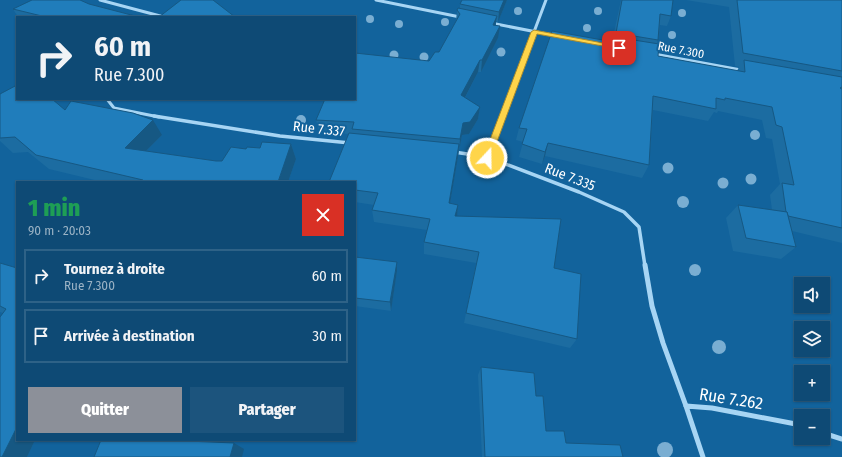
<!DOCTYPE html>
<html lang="fr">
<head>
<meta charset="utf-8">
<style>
	:root { --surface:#0e4a75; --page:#1c547d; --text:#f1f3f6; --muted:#9bb3c5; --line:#2e6287; --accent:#8c9099 }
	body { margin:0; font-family:"Fira Sans Condensed",sans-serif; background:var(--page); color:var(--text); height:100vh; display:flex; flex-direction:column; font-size:15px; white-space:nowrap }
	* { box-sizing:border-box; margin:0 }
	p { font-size:13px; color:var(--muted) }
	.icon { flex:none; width:22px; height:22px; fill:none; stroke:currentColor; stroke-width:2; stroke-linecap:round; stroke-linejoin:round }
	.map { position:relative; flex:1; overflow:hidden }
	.panel { position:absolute; left:16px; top:181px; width:340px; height:260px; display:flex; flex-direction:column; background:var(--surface); border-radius:0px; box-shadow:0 1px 3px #0004,0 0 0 1px var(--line) }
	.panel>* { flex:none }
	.guide { position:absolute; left:16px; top:16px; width:340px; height:84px; border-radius:0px; box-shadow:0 1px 3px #0004,0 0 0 1px var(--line); background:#0e4a75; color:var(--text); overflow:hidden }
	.buttons { position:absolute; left:794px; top:277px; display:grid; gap:8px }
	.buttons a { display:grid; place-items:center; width:36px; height:36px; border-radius:0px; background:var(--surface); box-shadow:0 1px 3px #0004,0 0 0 1px var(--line); font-size:20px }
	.pin { position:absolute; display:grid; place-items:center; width:34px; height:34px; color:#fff; margin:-17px; border-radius:8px; box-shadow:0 2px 6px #0006 }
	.me { position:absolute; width:44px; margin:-22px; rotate:21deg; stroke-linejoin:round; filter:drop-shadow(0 0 3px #0008) }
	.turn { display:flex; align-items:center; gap:14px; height:84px; padding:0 12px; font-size:18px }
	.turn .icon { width:52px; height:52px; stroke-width:2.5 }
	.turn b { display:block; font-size:28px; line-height:34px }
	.round { display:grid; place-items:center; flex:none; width:42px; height:42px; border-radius:0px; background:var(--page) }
	.summary { display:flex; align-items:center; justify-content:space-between; height:68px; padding:0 12px }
	h1 { font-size:24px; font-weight:800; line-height:30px; color:#1e9e55 }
	.action { display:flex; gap:8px; margin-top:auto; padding:8px 12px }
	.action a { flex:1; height:46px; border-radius:0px; background:var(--accent); color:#fff; font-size:16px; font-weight:800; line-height:46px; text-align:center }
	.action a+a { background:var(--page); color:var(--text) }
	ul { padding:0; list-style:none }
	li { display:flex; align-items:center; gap:12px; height:54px; margin:0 8px 6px; padding:0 4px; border:2px solid var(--line); border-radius:0px }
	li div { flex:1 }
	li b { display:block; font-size:15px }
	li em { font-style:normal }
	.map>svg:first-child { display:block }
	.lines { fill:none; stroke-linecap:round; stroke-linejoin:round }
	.minor-far2 { stroke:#a7d5f4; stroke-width:3 }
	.minor-far1 { stroke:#a7d5f4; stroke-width:3.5 }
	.minor { stroke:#a7d5f4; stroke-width:5 }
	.tree { fill:#7aaed2 }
	.wall { fill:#1c6ca1 }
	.shaded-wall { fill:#165883 }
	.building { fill:#207dbb; stroke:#165883 }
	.route { fill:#ffd54a; stroke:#a68a30 }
	.labels { text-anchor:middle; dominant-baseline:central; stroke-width:4; stroke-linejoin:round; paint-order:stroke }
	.far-street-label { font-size:12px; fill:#fff; stroke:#12639c }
	.street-label { font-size:14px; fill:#fff; stroke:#12639c }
	.near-street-label { font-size:17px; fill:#fff; stroke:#12639c }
</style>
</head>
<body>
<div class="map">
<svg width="842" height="457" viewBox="0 0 842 457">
	<rect width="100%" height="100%" fill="#12639c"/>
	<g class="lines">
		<g class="minor-far2">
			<polyline points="100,0 164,17"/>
			<polyline points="376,0 460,17"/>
			<polyline points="491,23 557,36"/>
			<polyline points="654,54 741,70"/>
			<polyline points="107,99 114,108 159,117"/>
			<polyline points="502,117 546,0"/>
		</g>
		<g class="minor-far1">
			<polyline points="154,116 280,136 350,143"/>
			<polyline points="454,152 487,157 502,116"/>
			<polyline points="487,157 579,192 624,212 639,227 645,266"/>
		</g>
		<g class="minor">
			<polyline points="645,265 652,306 663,343 686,406"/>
			<polyline points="823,433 842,439"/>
			<polyline points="703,457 686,406 712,408 801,425"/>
		</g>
	</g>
	<g class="tree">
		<circle cx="518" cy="11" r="4"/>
		<circle cx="598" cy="11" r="4"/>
		<circle cx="682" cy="13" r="4"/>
		<circle cx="370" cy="19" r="4"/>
		<circle cx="445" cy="22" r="4"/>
		<circle cx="399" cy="24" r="4"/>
		<circle cx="587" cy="28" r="4"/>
		<circle cx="672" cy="35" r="4"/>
		<circle cx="501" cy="52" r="4.5"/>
		<circle cx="394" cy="55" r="4.5"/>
		<circle cx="424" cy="57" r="4.5"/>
		<circle cx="301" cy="120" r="5"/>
		<circle cx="755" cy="135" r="5"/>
		<circle cx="668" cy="168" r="5.5"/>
		<circle cx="751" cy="179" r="5.5"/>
		<circle cx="723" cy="183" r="5.5"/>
		<circle cx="683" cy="202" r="6"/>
		<circle cx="695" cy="270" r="6"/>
		<circle cx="719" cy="347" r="7"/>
		<circle cx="665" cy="450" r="8"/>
	</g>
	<g class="wall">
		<polygon points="462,0 507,0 498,22 496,21 496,26 498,38 481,72 478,72 465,98 480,107 478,119 469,134 462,135 459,151 450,203 458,205 457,216 554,268 577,339 570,348 464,323 476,263 424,254 424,242 427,230 374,222 372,210 374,205 355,202 355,182 349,134 319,132 316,120 429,61 439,52 456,21 457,10 460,8 460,4"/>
		<polygon points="621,0 673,0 671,16 667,26 660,25 658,40 657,44 658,56 737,71 739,67 735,66 729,7 686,0 842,0 842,243 792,231 796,247 781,259 733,251 726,218 738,205 772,210 770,195 780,184 772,139 766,138 762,120 718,111 717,113 714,112 708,121 653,110 649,165 642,178 545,156 542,164 519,157 523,142 516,140 519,128 612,42"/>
		<polygon points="89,4 139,17 18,17 13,9"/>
		<polygon points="0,94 162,135 146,151 216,161 222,161 246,149 291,144 296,159 288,182 103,182 49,169 28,152 13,153 0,141"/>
		<polygon points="355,257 397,271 391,311 355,306"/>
		<polygon points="0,263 17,268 17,440 35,440 27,457 0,457 3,313 0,312"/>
		<polygon points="481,367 536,396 546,431 566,443 623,457 482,457 478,375"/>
	</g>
	<g class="shaded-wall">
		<polygon points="504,0 507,0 498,22 499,12"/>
		<polygon points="497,16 495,27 493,25"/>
		<polygon points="500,26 498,38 481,72 482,60"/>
		<polygon points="480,60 478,72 460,107 461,95"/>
		<polygon points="480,107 478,119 469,134 462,135 459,151 460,139 463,123"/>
		<polygon points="153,120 162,135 135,162 125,148"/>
		<polygon points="548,143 545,156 542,164 545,152"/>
		<polygon points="291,144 296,159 288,182 278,182"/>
		<polygon points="459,144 458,157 448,215 449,203"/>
		<polygon points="458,205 457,217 455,216"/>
		<polygon points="397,262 397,271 391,311 390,302"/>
		<polygon points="17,427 17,440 35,440 27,457 2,457"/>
		<polygon points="234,443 244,449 242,457 230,457"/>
	</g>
	<g class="building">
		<polygon points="32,0 80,0 89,4 139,17 46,17 13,9"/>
		<polygon points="181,0 213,0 235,17 159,17"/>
		<polygon points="462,0 504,0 499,12 460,4"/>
		<polygon points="622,0 673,0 671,16 660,14 658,40 616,33"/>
		<polygon points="737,0 842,0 842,71 743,53"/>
		<polygon points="458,8 497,16 493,25 500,26 482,60 480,60 461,95 480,107 470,122 463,123 460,139 352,129 354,122 316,120 325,99 355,99 355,53 429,61 435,52 439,52 460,14 457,10"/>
		<polygon points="552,31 614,42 615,37 659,44 658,56 745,72 744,60 842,77 842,87 840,88 842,89 842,228 788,216 787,212 786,212 782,183 794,185 782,127 776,125 772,107 725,98 725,100 716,98 716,109 653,96 649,165 548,143 545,152 522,144 527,129 519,128"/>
		<polygon points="17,85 17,99 52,99 65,110 71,101 133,113 153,120 125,148 216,161 222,161 231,147 246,149 247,147 260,148 262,142 291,144 278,182 142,182 143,180 36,155 15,137 0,138 0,94"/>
		<polygon points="349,133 459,144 449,203 458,205 455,216 561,219 554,268 581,274 577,339 466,313 479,252 424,242 430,219 372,210 378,193 355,190 355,182 329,182"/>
		<polygon points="738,205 787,212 796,247 746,238"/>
		<polygon points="355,257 397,262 390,302 355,298"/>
		<polygon points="0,263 17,268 17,427 2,457 0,457 0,317 6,309 0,306"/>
		<polygon points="481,367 534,373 536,396 543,396 546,431 564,431 566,443 620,445 623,457 485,457"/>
		<polygon points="101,440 164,440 234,443 230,457 94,457"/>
	</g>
	<polygon class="route" points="534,30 619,46 622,48 619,49 537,34 491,158 487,160 484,160 483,158 531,32"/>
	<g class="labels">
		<g class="far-street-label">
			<text transform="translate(681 50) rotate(11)">Rue 7.300</text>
		</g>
		<g class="street-label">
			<text transform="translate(319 129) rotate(6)">Rue 7.337</text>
			<text transform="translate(570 177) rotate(21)">Rue 7.335</text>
		</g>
		<g class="near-street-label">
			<text transform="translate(731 399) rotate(9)">Rue 7.262</text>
		</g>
	</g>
</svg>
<div class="buttons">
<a><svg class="icon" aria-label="sound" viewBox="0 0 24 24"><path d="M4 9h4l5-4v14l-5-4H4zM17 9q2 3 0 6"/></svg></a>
<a><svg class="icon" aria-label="layers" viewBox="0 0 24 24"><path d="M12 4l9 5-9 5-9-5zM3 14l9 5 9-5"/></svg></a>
<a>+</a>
<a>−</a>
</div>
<div class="pin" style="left:619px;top:48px;background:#d93025"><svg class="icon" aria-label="arrive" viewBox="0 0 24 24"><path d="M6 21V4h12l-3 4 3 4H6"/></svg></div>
<svg class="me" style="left:487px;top:158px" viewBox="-20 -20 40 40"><circle r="17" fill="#ffd54a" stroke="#fff" stroke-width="3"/><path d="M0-11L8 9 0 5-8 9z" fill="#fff"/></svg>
<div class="guide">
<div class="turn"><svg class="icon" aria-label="right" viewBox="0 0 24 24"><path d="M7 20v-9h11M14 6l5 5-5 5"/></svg><div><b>60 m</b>Rue 7.300</div></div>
</div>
<section class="panel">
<div class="summary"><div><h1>1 min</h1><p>90 m · 20:03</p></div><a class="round" style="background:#d93025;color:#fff"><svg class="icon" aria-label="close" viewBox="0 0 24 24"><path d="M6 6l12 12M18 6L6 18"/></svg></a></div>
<ul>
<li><svg class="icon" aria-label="right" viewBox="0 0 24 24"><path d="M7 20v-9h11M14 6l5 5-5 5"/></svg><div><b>Tournez à droite</b><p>Rue 7.300</p></div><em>60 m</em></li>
<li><svg class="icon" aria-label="arrive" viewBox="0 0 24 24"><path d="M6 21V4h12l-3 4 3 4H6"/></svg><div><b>Arrivée à destination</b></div><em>30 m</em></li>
</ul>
<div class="action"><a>Quitter</a><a>Partager</a></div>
</section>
</div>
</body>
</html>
